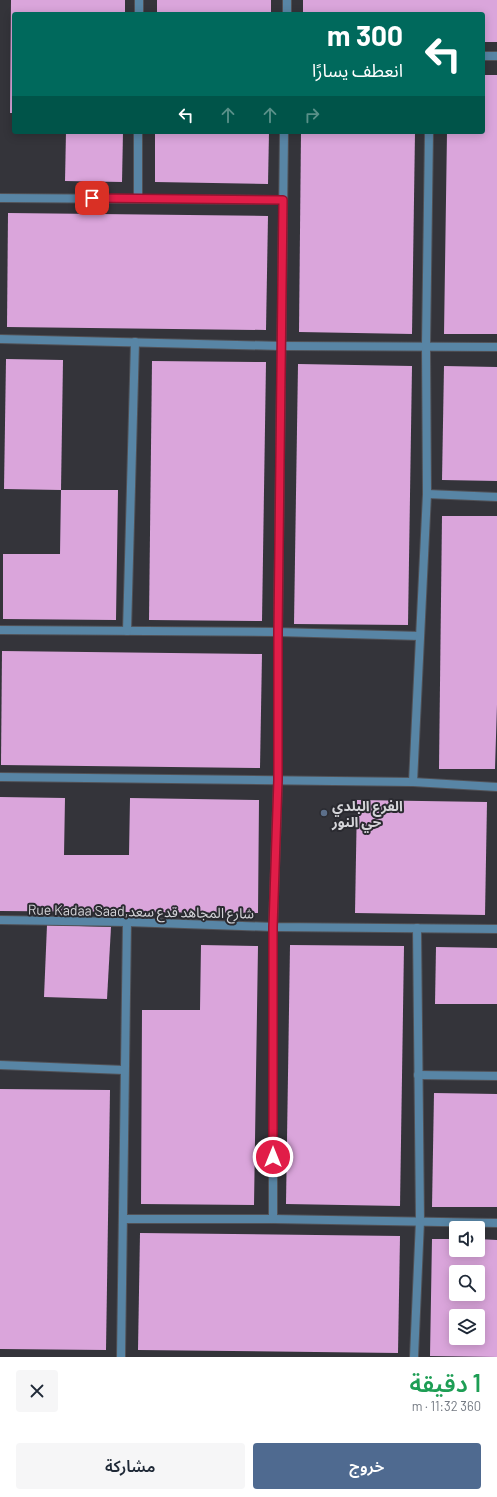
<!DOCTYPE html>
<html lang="ar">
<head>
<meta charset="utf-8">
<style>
	:root { --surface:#fff; --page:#f6f6f7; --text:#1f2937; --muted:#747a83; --accent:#4f6a90 }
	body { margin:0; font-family:Barlow,"Noto Sans Arabic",sans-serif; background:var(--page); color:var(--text); direction:rtl; height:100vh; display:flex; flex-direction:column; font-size:15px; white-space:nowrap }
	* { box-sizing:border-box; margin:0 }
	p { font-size:13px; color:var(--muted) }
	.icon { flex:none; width:22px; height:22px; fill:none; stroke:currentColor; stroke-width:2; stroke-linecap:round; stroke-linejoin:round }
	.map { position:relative; height:1357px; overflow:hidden; direction:ltr }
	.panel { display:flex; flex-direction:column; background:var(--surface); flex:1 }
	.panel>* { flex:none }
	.hud { position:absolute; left:12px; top:12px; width:473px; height:122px; border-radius:4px; box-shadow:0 2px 10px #0003; direction:rtl; background:#00695c; color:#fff; overflow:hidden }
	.fabs { position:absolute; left:449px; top:1221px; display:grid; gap:8px }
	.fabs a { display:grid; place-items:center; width:36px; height:36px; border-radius:4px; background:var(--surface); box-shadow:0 2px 10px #0003; font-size:20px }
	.pin { position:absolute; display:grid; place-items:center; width:34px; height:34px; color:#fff; margin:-17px; border-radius:8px; box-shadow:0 2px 6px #0006 }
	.me { position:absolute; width:44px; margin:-22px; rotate:0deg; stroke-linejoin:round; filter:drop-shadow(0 0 3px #0008) }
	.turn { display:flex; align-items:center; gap:14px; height:84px; padding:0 16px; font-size:18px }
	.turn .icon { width:52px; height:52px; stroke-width:2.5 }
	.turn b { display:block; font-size:28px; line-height:34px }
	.lanes { display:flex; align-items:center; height:38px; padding:0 16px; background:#0003; justify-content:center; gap:20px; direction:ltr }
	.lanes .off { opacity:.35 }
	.round { display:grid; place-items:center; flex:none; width:42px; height:42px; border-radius:4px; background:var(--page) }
	.headline { display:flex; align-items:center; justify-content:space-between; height:68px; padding:0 16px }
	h1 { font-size:24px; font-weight:600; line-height:30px; color:#1e9e55 }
	.action { display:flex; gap:8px; margin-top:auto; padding:8px 16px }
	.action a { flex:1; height:46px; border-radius:4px; background:var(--accent); color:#fff; font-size:16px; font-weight:600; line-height:46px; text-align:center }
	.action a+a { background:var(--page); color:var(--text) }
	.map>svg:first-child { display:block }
	.building { fill:#daa5db; fill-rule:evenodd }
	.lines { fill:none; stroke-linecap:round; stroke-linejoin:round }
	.minor-casing { stroke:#515156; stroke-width:10 }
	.minor { stroke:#5885a5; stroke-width:8 }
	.route-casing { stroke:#92132f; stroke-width:10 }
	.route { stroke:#e11d48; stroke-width:7 }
	.service-dot { fill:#5c6f8a; stroke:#2a2a30; stroke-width:1.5 }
	.labels { text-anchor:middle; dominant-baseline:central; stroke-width:4; stroke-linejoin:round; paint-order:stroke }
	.poi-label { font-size:14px; font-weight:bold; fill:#d4d4d8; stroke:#2a2a30; text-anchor:start }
	.street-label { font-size:14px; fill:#d4d4d8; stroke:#2a2a30 }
</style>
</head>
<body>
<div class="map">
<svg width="497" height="1357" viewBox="0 0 497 1357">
	<rect width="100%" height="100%" fill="#34343a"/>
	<g class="building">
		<polygon points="11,0 125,0 125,14 14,14 14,113 10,113"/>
		<rect x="157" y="0" width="114" height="14"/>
		<polygon points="303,0 497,0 497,42 483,42 483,14 303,14"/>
		<polygon points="483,75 497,75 497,334 444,334 447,132 483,132"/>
		<polygon points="66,132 123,132 122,182 65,181"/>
		<polygon points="155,132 269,132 268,184 155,182"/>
		<polygon points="301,132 415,132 412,334 299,332"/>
		<polygon points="8,213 268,216 266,330 7,327"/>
		<polygon points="6,359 63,360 61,490 4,489"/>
		<polygon points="152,361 266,362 262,621 149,620"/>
		<polygon points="298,364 412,366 408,625 294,624"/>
		<polygon points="444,366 497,367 497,481 442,480"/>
		<polygon points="61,490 118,490 116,620 3,619 3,554 60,554"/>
		<polygon points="442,516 497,516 497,704 495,769 439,769"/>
		<polygon points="2,651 262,654 260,768 1,765"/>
		<polygon points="0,797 65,798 64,855 129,855 130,798 259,800 258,913 0,911"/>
		<polygon points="357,800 487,802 485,915 355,913"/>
		<polygon points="47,925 111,927 107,999 44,997"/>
		<polygon points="201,945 258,946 254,1205 141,1204 142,1010 200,1010"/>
		<polygon points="290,945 404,946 400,1206 286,1204"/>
		<polygon points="436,947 497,948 497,1004 435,1004"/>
		<polygon points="0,1089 110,1090 106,1350 0,1349"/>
		<polygon points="434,1093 497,1094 497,1207 432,1207"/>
		<polygon points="140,1233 400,1236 398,1353 138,1350"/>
		<path d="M432 1239H456V1250H478V1239L497 1240V1357L430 1356ZM456 1272H478V1294H456ZM456 1316H478V1338H456Z"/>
	</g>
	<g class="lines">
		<g class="minor-casing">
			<g id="minor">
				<polyline points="139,14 139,0"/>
				<polyline points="287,14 287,0"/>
				<polyline points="483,56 497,56"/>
				<polyline points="0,198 283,200"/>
				<polyline points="138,198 138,132"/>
				<polyline points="0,339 281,346 497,347"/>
				<polyline points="427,494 497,497"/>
				<polyline points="0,630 278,632 420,636"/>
				<polyline points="127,631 135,342"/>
				<polyline points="0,777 413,782 497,787"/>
				<polyline points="413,782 427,494 426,346 429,132"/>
				<polyline points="0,920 127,922 273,927 497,929"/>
				<polyline points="0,1065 124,1070"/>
				<polyline points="418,1075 497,1076"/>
				<polyline points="124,1219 273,1219 497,1223"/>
				<polyline points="273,1219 273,927 278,780 278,632 284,132"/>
				<path d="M121 1357C124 1212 124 1067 127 922"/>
				<polyline points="414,1357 420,1221 417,928"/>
			</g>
		</g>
		<use href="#minor" class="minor"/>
	</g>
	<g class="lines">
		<g class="route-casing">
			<polyline id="route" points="92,198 283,200 278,632 278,780 273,927 273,1157"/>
		</g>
		<use href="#route" class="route"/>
	</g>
	<circle class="service-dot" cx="324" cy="813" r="4"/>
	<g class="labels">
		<g class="poi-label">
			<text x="332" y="805">الفرع البلدي<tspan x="332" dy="16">حي النور</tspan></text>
		</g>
		<g class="street-label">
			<text transform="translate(141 911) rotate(1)">Rue Kadaa Saad,شارع المجاهد قدع سعد</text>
		</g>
	</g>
</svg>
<div class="fabs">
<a><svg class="icon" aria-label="sound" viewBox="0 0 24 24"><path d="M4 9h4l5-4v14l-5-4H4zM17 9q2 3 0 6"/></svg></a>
<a><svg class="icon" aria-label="search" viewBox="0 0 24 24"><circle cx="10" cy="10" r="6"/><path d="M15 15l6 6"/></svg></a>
<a><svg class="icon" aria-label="layers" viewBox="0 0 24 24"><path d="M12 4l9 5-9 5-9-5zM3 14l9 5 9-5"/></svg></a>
</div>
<div class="pin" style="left:92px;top:198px;background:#d93025"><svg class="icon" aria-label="arrive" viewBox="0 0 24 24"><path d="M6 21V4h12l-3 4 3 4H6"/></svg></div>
<svg class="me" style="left:273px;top:1157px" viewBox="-20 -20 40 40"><circle r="17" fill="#e11d48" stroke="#fff" stroke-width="3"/><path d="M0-11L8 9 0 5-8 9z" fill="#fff"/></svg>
<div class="hud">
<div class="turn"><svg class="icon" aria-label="left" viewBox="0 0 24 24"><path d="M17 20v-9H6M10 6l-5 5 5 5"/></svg><div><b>300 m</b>انعطف يسارًا</div></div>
<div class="lanes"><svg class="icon" aria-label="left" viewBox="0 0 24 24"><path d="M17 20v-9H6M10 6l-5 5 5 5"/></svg><svg class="icon off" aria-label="ahead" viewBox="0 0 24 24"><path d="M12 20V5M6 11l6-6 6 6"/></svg><svg class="icon off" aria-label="ahead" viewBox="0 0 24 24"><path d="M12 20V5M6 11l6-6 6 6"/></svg><svg class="icon off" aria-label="right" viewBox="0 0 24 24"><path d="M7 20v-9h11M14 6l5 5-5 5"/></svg></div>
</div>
</div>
<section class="panel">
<div class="headline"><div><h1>1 دقيقة</h1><p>360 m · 11:32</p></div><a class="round"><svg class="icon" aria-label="close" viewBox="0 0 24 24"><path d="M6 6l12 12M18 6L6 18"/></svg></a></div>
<div class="action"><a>خروج</a><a>مشاركة</a></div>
</section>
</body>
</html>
